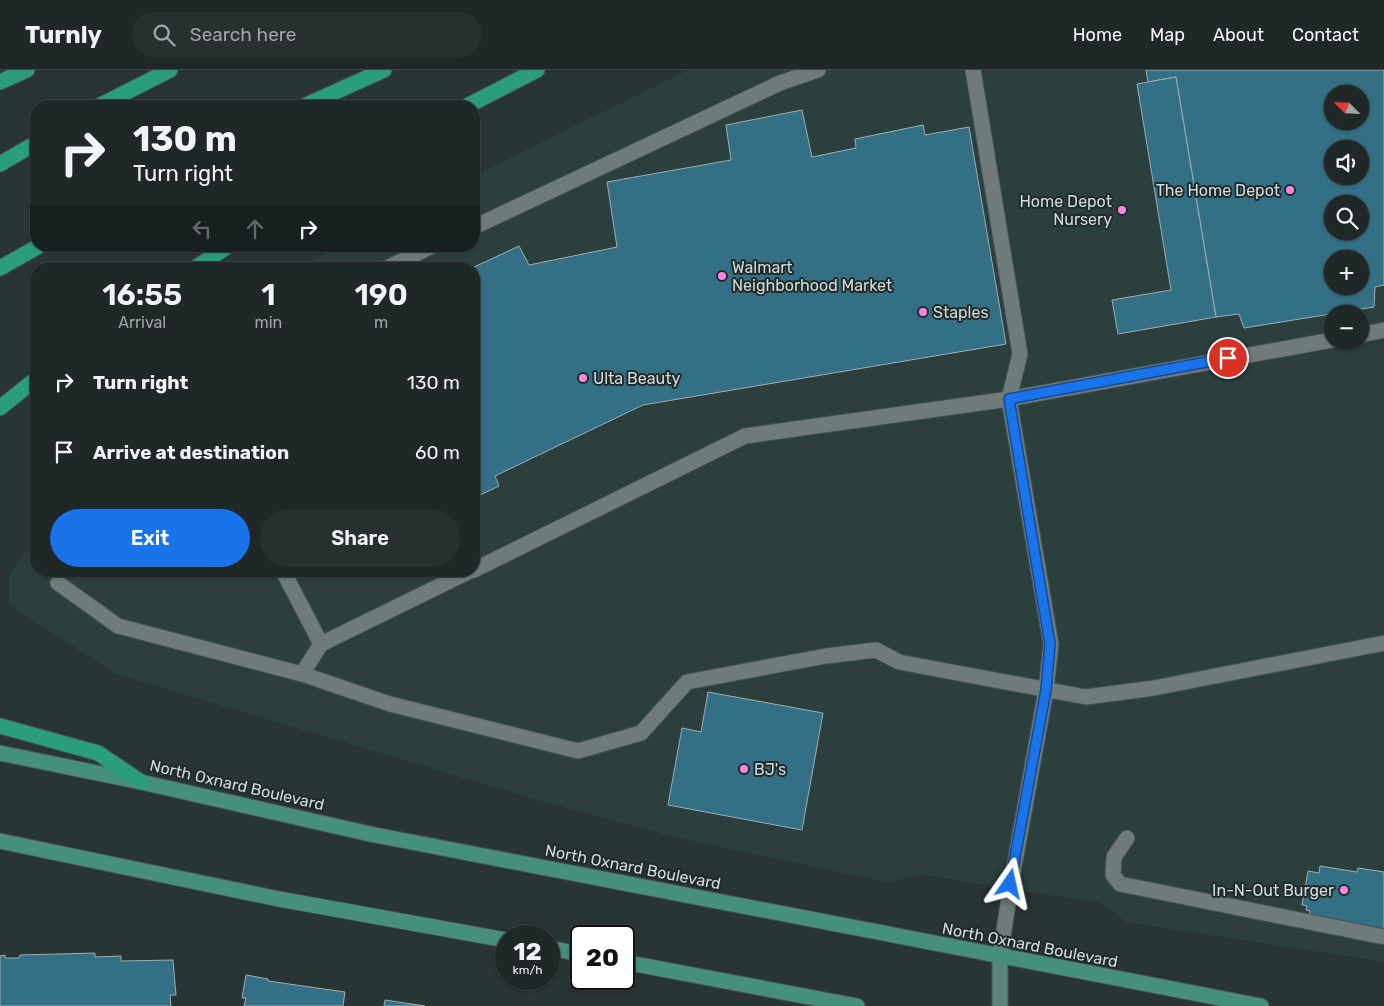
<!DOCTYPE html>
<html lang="en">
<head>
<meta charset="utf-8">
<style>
	:root { --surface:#1f2727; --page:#272f2f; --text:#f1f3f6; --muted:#a1a5a7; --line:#3c4444; --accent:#1a73e8 }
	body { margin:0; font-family:Rubik,sans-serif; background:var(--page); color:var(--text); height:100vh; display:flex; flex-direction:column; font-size:19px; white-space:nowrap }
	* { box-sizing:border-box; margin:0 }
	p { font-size:16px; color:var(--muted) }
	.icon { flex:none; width:28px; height:28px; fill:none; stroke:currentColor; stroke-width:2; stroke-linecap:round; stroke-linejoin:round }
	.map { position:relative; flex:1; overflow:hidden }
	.panel { position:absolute; left:30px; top:192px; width:450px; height:315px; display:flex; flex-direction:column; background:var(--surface); border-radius:20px; box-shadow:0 1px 4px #0004,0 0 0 1px var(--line) }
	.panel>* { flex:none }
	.top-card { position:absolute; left:30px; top:30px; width:450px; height:152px; border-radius:20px; box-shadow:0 1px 4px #0004,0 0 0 1px var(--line); background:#1f2727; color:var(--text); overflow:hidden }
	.needle { width:32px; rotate:294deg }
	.buttons { position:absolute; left:1324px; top:15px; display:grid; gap:10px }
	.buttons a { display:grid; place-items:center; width:45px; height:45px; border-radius:50%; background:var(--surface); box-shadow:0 1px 4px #0004,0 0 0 1px var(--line); font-size:25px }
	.speed { position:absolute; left:495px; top:855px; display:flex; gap:10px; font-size:25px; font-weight:700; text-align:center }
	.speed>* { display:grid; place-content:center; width:65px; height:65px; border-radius:50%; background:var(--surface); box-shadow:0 1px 4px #0004,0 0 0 1px var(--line); line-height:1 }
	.speed small { font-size:12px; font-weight:400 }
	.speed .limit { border:2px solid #111; border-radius:8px; background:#fff; color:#111 }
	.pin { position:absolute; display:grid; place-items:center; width:42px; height:42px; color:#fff; margin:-21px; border:2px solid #fff; border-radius:50%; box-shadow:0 1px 5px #0007 }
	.me { position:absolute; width:55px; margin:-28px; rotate:11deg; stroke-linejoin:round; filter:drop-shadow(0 0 4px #0008) }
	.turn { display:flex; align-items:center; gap:18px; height:105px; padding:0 20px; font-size:22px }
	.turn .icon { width:65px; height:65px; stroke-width:2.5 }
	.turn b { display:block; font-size:35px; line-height:42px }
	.lanes { display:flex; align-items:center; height:48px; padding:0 20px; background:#0003; justify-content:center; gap:25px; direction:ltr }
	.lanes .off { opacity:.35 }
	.eta { display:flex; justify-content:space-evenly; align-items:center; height:85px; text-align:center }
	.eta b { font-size:30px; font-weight:600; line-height:35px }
	.primary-button { display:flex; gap:10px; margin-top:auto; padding:10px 20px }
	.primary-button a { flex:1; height:58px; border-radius:30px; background:var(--accent); color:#fff; font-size:20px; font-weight:600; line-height:58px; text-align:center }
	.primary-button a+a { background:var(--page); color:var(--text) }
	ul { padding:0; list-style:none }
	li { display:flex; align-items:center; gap:15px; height:70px; padding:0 20px }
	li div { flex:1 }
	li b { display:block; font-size:19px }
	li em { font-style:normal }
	header { display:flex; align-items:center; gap:30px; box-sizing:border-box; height:70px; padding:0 25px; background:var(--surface); border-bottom:1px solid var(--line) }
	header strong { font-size:24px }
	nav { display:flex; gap:28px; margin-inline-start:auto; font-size:18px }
	.search { width:350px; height:45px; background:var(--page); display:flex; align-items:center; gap:12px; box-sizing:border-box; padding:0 18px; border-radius:28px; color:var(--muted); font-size:19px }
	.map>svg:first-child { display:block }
	.built { fill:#2b3f3f; fill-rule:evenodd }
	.building { fill:#336f85; stroke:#a1adb2; fill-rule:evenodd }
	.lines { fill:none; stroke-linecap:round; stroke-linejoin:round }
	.lane-casing { stroke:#475050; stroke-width:17 }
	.secondary-casing { stroke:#475050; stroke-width:17 }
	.primary-casing { stroke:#475050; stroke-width:17 }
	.highway-casing { stroke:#475050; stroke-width:17 }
	.lane { stroke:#6f7b7b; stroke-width:15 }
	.secondary { stroke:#5a857b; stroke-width:15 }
	.primary { stroke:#468f7c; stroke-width:15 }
	.highway { stroke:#2a9d7c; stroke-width:15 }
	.route-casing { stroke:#114b97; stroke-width:12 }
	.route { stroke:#1a73e8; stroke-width:9 }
	.poi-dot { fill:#fe85df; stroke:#1f2a2a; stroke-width:2 }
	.labels { text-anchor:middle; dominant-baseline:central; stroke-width:4; stroke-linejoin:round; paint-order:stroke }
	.poi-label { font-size:16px; fill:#d3dada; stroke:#1f2a2a; text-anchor:start }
	.street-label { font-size:16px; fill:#d3dada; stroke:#1f2a2a }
</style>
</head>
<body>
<header>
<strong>Turnly</strong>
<div class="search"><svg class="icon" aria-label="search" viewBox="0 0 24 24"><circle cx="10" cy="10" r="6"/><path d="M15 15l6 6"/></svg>Search here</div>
<nav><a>Home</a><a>Map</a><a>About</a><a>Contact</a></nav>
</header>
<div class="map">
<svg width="1384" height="936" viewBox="0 0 1384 936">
	<rect width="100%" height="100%" fill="#293434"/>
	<path class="built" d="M688 0H1384V892L1126 852 1100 833 923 805 887 812 683 769 548 733 116 604 9 535V505L36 469V501H474V199H304L333 176H474V106ZM1332 24H1360V51H1332ZM1332 79H1360V106H1332ZM1332 134H1360V161H1332ZM1332 189H1360V216H1332ZM1332 244H1360V271H1332Z"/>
	<g class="building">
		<path d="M1146 0H1384V215L1375 217 1374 237 1244 258 1239 244 1216 247 1176 7 1148 12ZM1332 24H1360V51H1332ZM1332 79H1360V106H1332ZM1332 134H1360V161H1332ZM1332 189H1360V216H1332Z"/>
		<polygon points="1176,7 1216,247 1118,264 1112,230 1171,220 1137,14"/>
		<polygon points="802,40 812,87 856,78 855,69 923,55 925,65 969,57 1006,274 643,335 495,406 499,416 474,428 474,199 470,199 519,176 529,195 617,177 607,112 731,90 726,55"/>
		<polygon points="708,622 823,643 802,760 668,735 682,658 701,662"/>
		<polygon points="1320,796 1357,802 1358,798 1384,802 1384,860 1309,847 1310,841 1306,840 1307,836 1302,835 1308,801 1319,803"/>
		<polygon points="95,883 95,887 121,886 121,891 173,890 176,925 170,925 171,936 0,936 0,886 5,885 5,888 19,888 20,885"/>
		<polygon points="246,905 268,909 268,911 345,922 343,936 244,936 246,928 242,928"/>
		<polygon points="385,930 425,936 384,936"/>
	</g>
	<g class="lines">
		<g class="lane-casing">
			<g id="lane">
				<polyline points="973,0 1020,284 1009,329 1051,574 1046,620 1011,814 1000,887"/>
				<polyline points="474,157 780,13 818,0"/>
				<polyline points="385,199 432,176"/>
				<polyline points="1360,265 1384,260"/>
				<polyline points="474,500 745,366 1009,329 1332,270"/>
				<polyline points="283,501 321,574 302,604"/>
				<polyline points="58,513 118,556 302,604 390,634 578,681 641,663 687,612 826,586 876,580 899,592 1086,627 1154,618 1384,573"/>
				<polyline points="321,574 470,501"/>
				<polyline points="1127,768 1114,787 1113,805 1120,814 1384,867"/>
			</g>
		</g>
		<g class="secondary-casing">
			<polyline id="secondary" points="1000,936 1000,887"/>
		</g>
		<g class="primary-casing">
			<g id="primary">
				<polyline points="0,683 141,712 370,764 1261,936"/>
				<polyline points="0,771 279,829 506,870"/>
				<polyline points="549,878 581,884"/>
				<polyline points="624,892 857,936"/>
			</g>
		</g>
		<g class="highway-casing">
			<g id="highway">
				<polyline points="0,12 27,0"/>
				<polyline points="99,36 170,0"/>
				<polyline points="304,36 384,0"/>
				<polyline points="467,36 537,0"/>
				<polyline points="0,94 36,73"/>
				<polyline points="0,198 39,176"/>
				<polyline points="194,199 228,176"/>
				<polyline points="0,338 36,309"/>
				<polyline points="0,656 98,683 141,712"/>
			</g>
		</g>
		<use href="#lane" class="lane"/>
		<use href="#secondary" class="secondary"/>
		<use href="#primary" class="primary"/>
		<use href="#highway" class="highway"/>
	</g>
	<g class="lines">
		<g class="route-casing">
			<polyline id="route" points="1010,814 1046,620 1050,574 1009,329 1228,288"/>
		</g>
		<use href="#route" class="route"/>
	</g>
	<g class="poi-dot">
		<circle cx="1290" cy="120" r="5"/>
		<circle cx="1122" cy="140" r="5"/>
		<circle cx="722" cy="206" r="5"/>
		<circle cx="923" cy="242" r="5"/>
		<circle cx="583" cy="308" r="5"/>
		<circle cx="744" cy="699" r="5"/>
		<circle cx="1344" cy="820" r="5"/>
	</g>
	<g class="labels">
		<g class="poi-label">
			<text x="1280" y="120" text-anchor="end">The Home Depot</text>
			<text x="1112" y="131" text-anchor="end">Home Depot<tspan x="1112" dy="18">Nursery</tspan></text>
			<text x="732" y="197">Walmart<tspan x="732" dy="18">Neighborhood Market</tspan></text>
			<text x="933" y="242">Staples</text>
			<text x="593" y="308">Ulta Beauty</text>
			<text x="754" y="699">BJ's</text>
			<text x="1334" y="820" text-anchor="end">In-N-Out Burger</text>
		</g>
		<g class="street-label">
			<text transform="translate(237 715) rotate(13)">North Oxnard Boulevard</text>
			<text transform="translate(633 797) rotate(11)">North Oxnard Boulevard</text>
			<text transform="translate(1030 875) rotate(11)">North Oxnard Boulevard</text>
		</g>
	</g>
</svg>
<div class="buttons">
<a><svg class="needle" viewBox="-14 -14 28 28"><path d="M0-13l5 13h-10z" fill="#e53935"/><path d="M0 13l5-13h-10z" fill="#a1a5a7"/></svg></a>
<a><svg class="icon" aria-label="sound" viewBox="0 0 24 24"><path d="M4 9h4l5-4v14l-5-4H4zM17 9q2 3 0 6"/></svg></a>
<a><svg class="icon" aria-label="search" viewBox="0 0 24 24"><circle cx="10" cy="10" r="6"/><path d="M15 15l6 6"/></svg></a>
<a>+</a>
<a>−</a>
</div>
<div class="speed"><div>12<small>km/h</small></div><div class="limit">20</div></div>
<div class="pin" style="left:1228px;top:288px;background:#d93025"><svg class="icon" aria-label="arrive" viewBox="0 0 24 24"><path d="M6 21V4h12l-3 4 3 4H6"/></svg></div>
<svg class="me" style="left:1010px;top:814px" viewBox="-20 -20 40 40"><path d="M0-17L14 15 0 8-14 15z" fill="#1a73e8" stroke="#fff" stroke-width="4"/></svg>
<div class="top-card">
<div class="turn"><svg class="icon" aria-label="right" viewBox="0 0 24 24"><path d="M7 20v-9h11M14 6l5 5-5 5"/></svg><div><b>130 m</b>Turn right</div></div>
<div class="lanes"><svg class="icon off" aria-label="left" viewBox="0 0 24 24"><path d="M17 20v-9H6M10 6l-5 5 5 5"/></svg><svg class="icon off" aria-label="ahead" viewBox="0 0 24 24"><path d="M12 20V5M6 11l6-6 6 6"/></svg><svg class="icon" aria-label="right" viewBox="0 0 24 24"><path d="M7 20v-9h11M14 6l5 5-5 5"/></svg></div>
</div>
<section class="panel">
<div class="eta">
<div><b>16:55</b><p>Arrival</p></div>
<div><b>1</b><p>min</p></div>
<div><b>190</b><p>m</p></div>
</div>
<ul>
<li><svg class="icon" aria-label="right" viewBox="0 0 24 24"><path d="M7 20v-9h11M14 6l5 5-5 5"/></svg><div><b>Turn right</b></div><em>130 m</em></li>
<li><svg class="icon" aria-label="arrive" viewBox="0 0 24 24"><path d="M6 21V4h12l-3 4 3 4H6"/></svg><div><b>Arrive at destination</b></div><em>60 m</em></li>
</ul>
<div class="primary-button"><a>Exit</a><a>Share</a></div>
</section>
</div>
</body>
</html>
